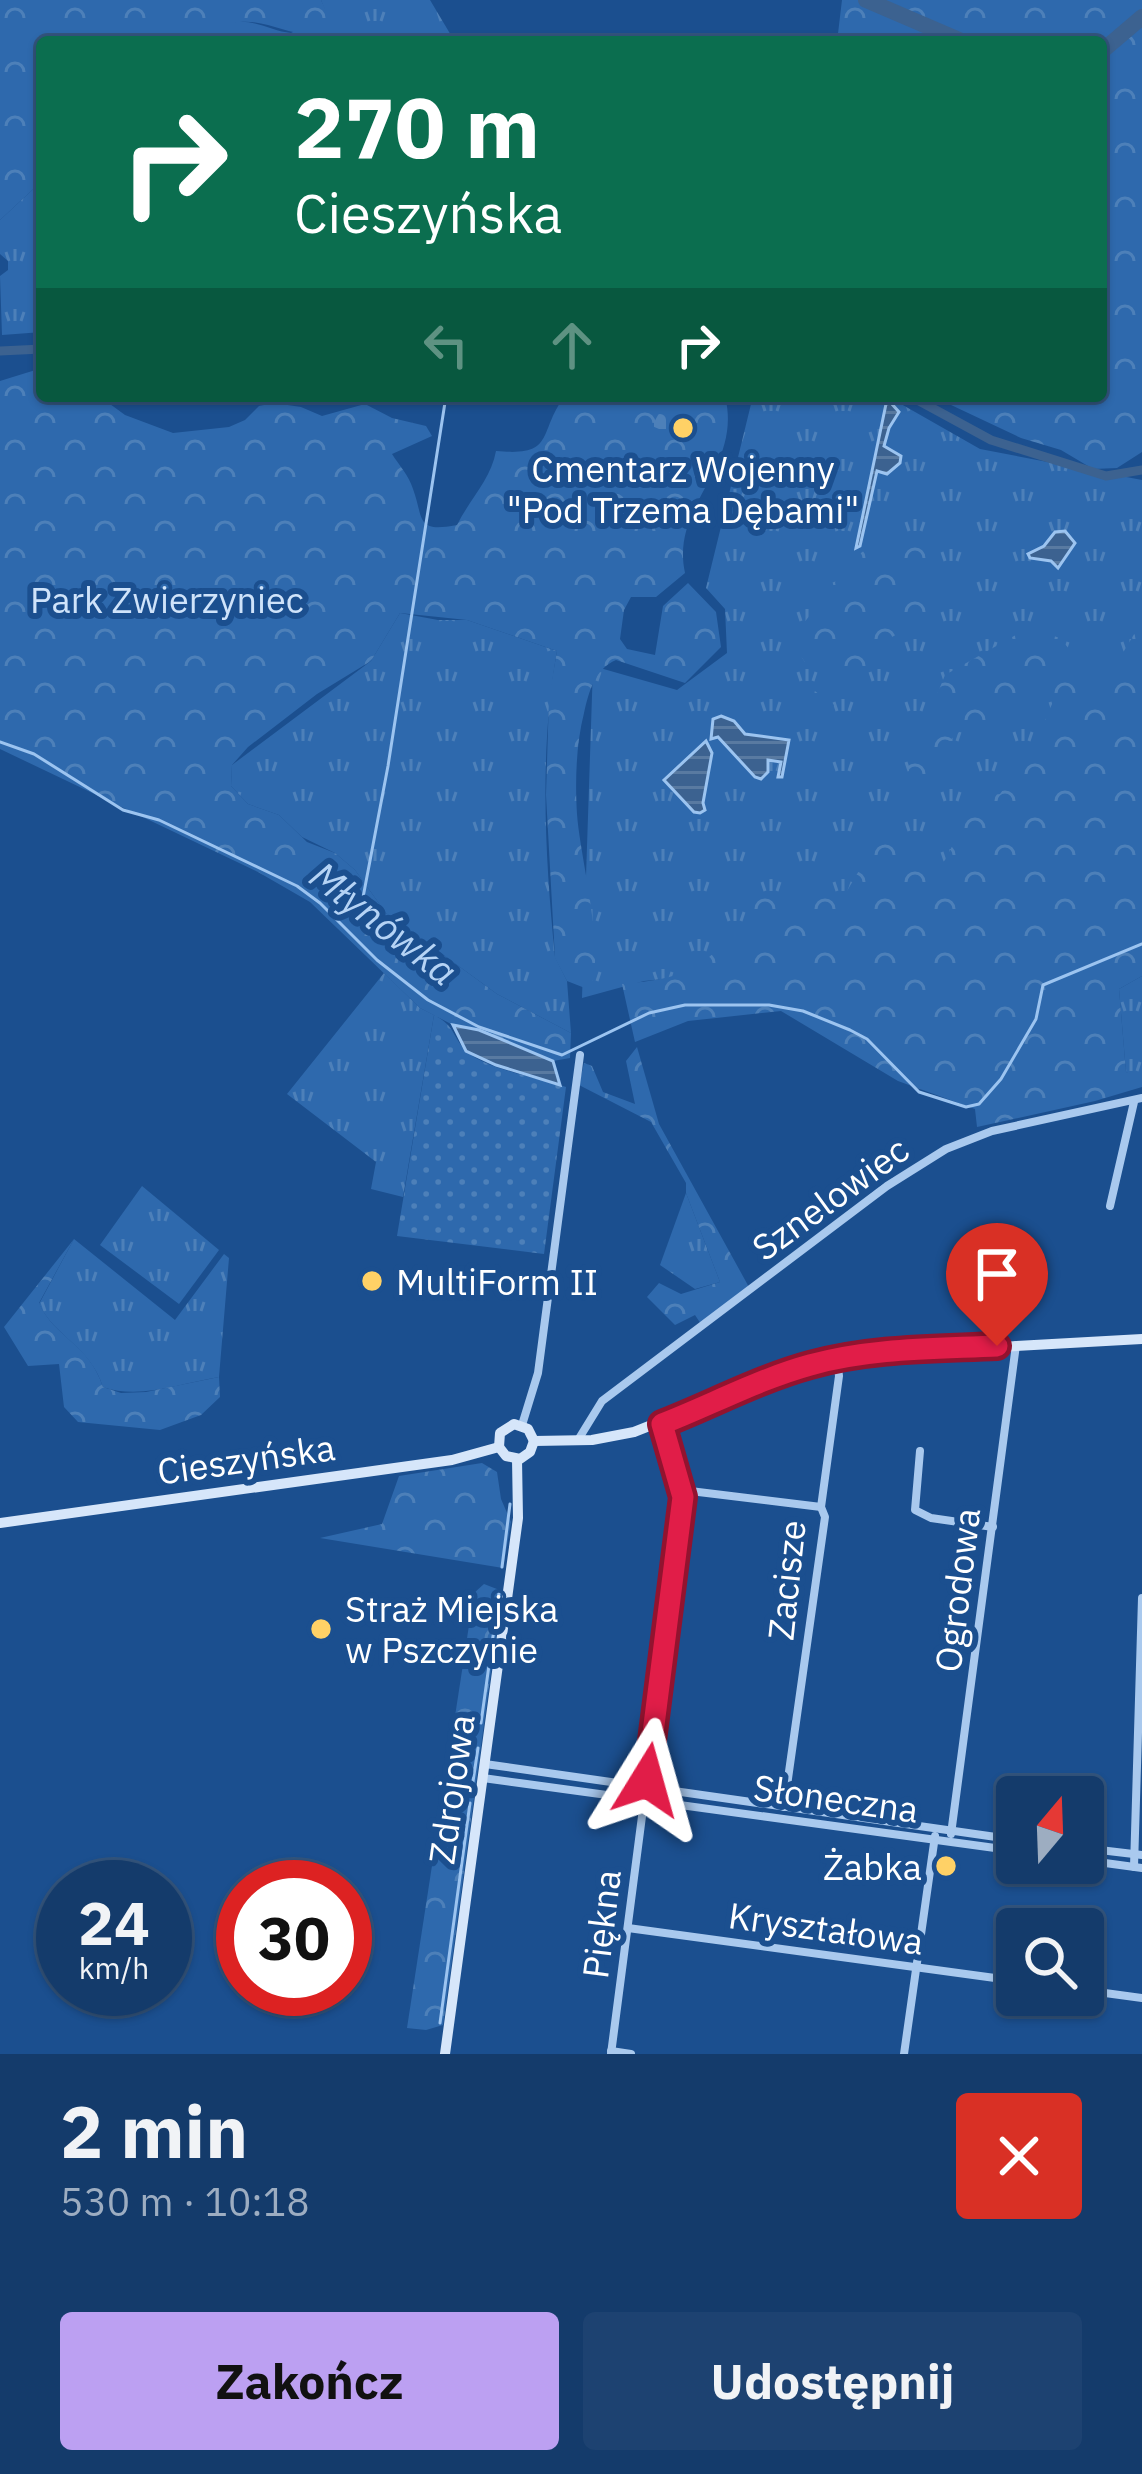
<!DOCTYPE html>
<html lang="pl">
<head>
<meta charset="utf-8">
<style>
	:root { --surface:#143b6b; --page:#1d4271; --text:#f1f3f6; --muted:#9dadc1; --line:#33557e; --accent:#bca0f2 }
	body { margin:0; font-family:"IBM Plex Sans",sans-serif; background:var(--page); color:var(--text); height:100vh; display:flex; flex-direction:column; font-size:45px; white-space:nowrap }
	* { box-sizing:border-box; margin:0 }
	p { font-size:39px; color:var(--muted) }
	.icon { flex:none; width:66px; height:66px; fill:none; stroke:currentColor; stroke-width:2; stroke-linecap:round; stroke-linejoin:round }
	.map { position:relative; height:2054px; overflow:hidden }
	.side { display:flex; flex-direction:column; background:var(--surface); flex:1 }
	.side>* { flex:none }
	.top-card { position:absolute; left:36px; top:36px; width:1071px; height:366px; border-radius:12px; box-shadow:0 3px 9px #0004,0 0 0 3px var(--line); background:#0b6e4f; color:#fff; overflow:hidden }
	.needle { width:78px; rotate:19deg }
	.buttons { position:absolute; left:996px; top:1776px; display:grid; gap:24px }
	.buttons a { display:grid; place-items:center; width:108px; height:108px; border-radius:12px; background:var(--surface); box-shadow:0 3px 9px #0004,0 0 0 3px var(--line); font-size:60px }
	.speed { position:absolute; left:36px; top:1860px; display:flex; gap:24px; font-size:60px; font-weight:700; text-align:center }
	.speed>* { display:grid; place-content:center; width:156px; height:156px; border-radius:50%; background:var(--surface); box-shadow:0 3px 9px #0004,0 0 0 3px var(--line); line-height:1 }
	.speed small { font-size:30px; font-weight:400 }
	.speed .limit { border:18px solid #d22; background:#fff; color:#111 }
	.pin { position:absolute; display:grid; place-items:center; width:102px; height:102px; color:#fff; margin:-123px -51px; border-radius:50% 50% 50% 0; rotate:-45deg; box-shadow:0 0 12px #0007 }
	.pin .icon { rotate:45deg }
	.me { position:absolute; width:132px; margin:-66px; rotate:8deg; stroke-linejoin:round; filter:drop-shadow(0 0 9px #0008) }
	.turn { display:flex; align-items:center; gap:42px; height:252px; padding:0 60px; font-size:54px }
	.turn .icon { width:156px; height:156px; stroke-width:2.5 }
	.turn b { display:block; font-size:84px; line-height:102px }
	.lanes { display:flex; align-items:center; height:114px; padding:0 60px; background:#0003; justify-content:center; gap:60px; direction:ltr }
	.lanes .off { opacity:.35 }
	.round { display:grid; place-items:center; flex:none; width:126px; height:126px; border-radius:12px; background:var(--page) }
	.headline { display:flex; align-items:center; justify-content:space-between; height:204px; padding:0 60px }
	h1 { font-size:72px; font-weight:800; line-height:90px }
	.primary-button { display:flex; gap:24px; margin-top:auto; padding:24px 60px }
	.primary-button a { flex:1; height:138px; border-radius:12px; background:var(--accent); color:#111; font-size:48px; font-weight:800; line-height:138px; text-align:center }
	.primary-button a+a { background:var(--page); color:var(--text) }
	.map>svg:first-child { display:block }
	.grass { fill:url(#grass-tufts) }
	.forest { fill:url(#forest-crowns) }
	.cemetery { fill:url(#cemetery-stones) }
	.garden { fill:url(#garden-dots) }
	.water { fill:url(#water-rules); stroke:#9cc4f0; stroke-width:3 }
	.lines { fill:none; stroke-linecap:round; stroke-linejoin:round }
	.stream { stroke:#9cc4f0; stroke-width:3 }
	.canal { stroke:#3c6290; stroke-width:9 }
	.river { stroke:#3c6290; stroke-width:16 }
	.street { stroke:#a9c9ee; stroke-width:8 }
	.secondary { stroke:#d6e6fa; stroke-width:10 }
	.route-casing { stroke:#92132f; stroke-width:30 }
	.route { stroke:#e11d48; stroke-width:21 }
	.poi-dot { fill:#ffd166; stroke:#1b4f8f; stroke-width:4.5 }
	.labels { text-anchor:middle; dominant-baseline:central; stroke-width:12; stroke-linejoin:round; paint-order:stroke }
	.poi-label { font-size:36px; fill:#fff; stroke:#1b4f8f; text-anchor:start }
	.park-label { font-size:36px; fill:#cfe3fa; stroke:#1b4f8f }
	.street-label { font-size:36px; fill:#fff; stroke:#1b4f8f }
	.water-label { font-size:39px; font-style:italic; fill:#b5d3f5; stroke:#1b4f8f }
</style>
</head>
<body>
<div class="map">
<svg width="1142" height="2054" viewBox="0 0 1142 2054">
	<defs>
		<pattern id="grass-tufts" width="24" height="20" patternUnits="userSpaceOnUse" patternTransform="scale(3)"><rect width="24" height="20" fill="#2e69ad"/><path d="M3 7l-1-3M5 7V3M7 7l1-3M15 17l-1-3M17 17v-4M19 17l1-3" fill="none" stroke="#4d80b9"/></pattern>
		<pattern id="forest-crowns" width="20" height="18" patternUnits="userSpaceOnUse" patternTransform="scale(3)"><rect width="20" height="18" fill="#2e69ad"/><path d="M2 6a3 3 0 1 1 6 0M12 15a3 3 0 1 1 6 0" fill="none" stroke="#4d80b9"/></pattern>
		<pattern id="cemetery-stones" width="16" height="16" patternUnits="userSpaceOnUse" patternTransform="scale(3)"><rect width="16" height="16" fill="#2e69ad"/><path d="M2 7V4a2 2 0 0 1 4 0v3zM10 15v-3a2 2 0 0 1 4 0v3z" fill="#4d80b9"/></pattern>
		<pattern id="garden-dots" width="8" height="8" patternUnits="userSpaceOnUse" patternTransform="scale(3)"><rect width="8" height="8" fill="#2e69ad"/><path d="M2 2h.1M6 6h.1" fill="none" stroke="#4d80b9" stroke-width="1.8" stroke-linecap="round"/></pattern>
		<pattern id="water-rules" width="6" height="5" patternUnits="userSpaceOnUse" patternTransform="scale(3)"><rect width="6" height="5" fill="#3c6290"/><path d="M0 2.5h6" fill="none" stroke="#597aa1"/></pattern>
	</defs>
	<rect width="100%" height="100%" fill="#1b4f8f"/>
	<g class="grass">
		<path d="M321 0H430L455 42H196C208 38 211 32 222 27 246 13 268 31 291 33L327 15Z"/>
		<polygon points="42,181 42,332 2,335 0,276 8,270 8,261 0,254 0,220"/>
		<polygon points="753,396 887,396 980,449 1142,480 1142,636 958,862 692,976 644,981 582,998 593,666 677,690 727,653 725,609 706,588"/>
		<path d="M400 613 438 620H467L557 651C539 751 545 857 555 957L567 981 571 1033 497 994 386 913 355 870 335 853 302 837 279 815 248 804 231 786 232 765 371 661Z"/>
		<polygon points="384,973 420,1008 434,1015 403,1197 371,1189 376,1162 287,1094"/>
		<polygon points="1142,976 1142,1077 1138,1078 1126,1072 1119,989"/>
		<polygon points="142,1186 219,1250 179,1304 100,1245"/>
		<polygon points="686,1193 720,1282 695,1289 660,1265"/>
		<path d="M74 1239 175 1320 224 1254 229 1258 219 1377C181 1383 140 1400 103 1387 90 1346 55 1337 39 1304Z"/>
	</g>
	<g class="forest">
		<path d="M0 0H321L328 15 327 31C297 42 270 19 240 22 222 24 213 37 196 42H42V181L0 220Z"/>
		<polygon points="842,0 1142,0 1142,452 1117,468 1093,469 1061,450 1021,438 932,396 1101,396 1101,42 837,42"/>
		<path d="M42 368V396H99L125 415 173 433 229 427 245 420 259 406 274 403 301 407 322 416 365 404 392 418 426 426 432 436 392 454C399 465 409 476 413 489 424 519 415 533 457 525 470 499 491 479 496 451 557 457 537 432 565 396H725C743 469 670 504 685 573L656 597H631L624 610 620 639 627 649 655 655 663 606 688 583 716 612 721 647 685 683 616 660C595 669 589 691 584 713 576 744 575 782 577 814 580 858 606 952 590 990L567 981 555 958 546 795 549 697 557 651 467 620 400 613 371 661 317 694 248 747 232 765 231 786 248 804 279 815 307 842 335 853 355 870 386 913 497 994 571 1033 570 1058 553 1061 479 1030 453 1025 420 1008 310 902 258 872 0 749V381Z"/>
		<polygon points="872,545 923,547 938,602 933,616 886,640 874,666 863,673 805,662 790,641 854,558"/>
		<path d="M1142 621V976L1119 989 1126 1072 1142 1077V1087L1095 1101 977 1127 975 1109 898 1081 781 1011 688 1021 635 1042 622 984C662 980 691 977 720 947L746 951C748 936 746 915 756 902 770 886 825 892 844 896L863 864V852L896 840C905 864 914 867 939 867L945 860 972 808 971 795 978 788 986 796 1000 794 1034 746 1055 697 1049 688 1018 701 986 723 959 732 935 754 937 765 918 783 909 778V753L923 729 945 675 1028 628 1060 638 1084 667 1115 666Z"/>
		<polygon points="808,686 834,705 832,710 817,714 790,707 791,693"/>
		<polygon points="637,1047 659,1124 750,1289 701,1324 695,1315 675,1325 647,1297 659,1283 681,1294 720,1282 686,1193 686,1183 651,1122 579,1085 584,1063 592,1066 603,1092 635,1104 626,1061"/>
		<path d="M74 1239 39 1303C55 1339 88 1342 103 1387L121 1393 146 1392 219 1377 220 1397 201 1415 160 1430 78 1422 64 1407 59 1364 28 1366 4 1327Z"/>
		<polygon points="482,1463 497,1472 501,1499 511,1522 503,1568 320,1538 382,1524 399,1476"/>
		<polygon points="484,1584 502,1591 443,2025 426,2030 407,2028 474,1593"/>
	</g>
	<polygon class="cemetery" points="663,406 686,416 678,437 652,426"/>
	<path class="garden" d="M434 1015C456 1027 451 1034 465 1050 482 1068 541 1079 566 1087L544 1254 397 1236Z"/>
	<g class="water">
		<polygon points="891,403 899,412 889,428 884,446 901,456 900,463 887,474 877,471 860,546 856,548 886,404"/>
		<polygon points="1065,531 1075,543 1058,568 1051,561 1030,558 1028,554 1044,546 1055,532"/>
		<polygon points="721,716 734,721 745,734 789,740 782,777 778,777 781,762 768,760 768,772 761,779 755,777 718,737 711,739 713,719"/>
		<polygon points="706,741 712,753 703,803 705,810 700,813 694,812 664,780"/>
		<polygon points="453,1025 479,1030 553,1061 560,1085 496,1065 466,1051"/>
	</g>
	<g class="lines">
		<g class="stream">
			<polyline points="0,742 34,754 123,810 159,820 297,886 320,903 377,960 428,1000 479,1027 562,1055 649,1013 685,1005 769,1005 803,1011 850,1030 867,1039 919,1092 966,1107 979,1104 1001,1079 1036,1019 1043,985 1142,944"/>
			<polyline points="361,908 388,766 446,396"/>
			<polyline points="502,1567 510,1504"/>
			<polyline points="481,1723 499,1593"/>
			<polyline points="471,1795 478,1748"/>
			<polyline points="440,2023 470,1803"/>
		</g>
		<g class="canal">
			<polyline points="0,351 42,349"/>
			<polyline points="910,396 991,440 1106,476 1142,470"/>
		</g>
		<g class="river">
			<polyline points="866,0 964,42"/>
			<polyline points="1101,52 1142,17"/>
		</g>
		<g class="street">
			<polyline points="1110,1206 1134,1102"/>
			<polyline points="522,1425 538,1373 580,1055"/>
			<polyline points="578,1440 602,1401 887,1186 946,1149 992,1131 1142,1098"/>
			<polyline points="920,1451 915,1510 931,1518 993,1527"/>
			<polyline points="682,1490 821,1507"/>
			<polyline points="485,1764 1017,1840"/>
			<polyline points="483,1778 1017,1851"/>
			<polyline points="646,1786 683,1497 662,1424"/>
			<polyline points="784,1807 825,1517 821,1507 839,1376 837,1360"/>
			<polyline points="951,1834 1016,1345"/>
			<polyline points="1083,1848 1142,1855"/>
			<polyline points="1083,1860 1142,1868"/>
			<polyline points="1134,1867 1142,1598"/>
			<polyline points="628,1928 1017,1981"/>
			<polyline points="1083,1990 1142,1998"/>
			<polyline points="611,2051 631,2054"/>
			<polyline points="611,2054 644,1801"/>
			<polyline points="904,2054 935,1836"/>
		</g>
		<g class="secondary">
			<polyline points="534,1441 592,1440 634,1432 783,1373 854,1355 1142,1339"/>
			<polyline points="499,1447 500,1433 514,1424 528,1429 534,1441"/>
			<polyline points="499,1447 506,1456 520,1459 530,1452 534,1441"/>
			<polyline points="0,1523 452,1460 499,1447"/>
			<polyline points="445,2054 518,1518 517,1459"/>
		</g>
	</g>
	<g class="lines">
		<g class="route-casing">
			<path id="route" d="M647 1780 683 1497 662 1424C711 1405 759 1379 810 1365 871 1348 934 1349 997 1346"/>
		</g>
		<use href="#route" class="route"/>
	</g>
	<g class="poi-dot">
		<circle cx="683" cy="428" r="12"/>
		<circle cx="372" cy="1281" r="12"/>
		<circle cx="321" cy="1629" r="12"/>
		<circle cx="946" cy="1866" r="12"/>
	</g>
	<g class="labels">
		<g class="poi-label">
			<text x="683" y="468" text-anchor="middle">Cmentarz Wojenny<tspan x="683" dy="41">"Pod Trzema Dębami"</tspan></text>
			<text x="396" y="1281">MultiForm II</text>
			<text x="345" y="1608">Straż Miejska<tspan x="345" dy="41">w Pszczynie</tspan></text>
			<text x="922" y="1866" text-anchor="end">Żabka</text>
		</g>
		<g class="park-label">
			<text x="167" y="599">Park Zwierzyniec</text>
		</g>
		<g class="street-label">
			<text transform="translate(830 1198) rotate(-36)">Sznelowiec</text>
			<text transform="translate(246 1459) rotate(-8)">Cieszyńska</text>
			<text transform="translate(786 1580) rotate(-84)">Zacisze</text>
			<text transform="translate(957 1590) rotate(-83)">Ogrodowa</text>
			<text transform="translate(451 1789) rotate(-82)">Zdrojowa</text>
			<text transform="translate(836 1798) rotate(8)">Słoneczna</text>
			<text transform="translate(601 1924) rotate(-83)">Piękna</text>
			<text transform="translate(826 1928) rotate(8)">Kryształowa</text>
		</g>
		<g class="water-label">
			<text transform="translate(384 923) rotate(38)">Młynówka</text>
		</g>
	</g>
</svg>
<div class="buttons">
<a><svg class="needle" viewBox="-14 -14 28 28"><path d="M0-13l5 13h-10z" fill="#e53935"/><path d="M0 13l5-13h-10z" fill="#9dadc1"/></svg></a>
<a><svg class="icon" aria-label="search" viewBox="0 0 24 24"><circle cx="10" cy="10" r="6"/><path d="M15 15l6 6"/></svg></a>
</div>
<div class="speed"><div>24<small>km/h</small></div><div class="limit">30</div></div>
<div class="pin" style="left:997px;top:1346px;background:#d93025"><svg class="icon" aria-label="arrive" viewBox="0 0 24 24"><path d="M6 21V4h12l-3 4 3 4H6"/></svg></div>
<svg class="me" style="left:647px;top:1780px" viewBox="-20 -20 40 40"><path d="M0-17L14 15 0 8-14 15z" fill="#e11d48" stroke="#fff" stroke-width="4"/></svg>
<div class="top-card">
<div class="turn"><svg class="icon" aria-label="right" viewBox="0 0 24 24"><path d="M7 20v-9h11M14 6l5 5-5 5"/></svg><div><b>270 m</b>Cieszyńska</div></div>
<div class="lanes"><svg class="icon off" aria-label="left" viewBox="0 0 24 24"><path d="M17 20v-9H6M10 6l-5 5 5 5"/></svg><svg class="icon off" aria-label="ahead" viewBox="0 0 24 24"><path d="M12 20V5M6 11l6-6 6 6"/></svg><svg class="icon" aria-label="right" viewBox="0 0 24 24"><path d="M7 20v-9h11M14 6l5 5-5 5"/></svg></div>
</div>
</div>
<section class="side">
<div class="headline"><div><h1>2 min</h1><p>530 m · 10:18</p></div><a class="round" style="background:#d93025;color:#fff"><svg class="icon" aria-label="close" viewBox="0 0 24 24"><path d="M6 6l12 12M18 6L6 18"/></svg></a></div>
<div class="primary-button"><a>Zakończ</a><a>Udostępnij</a></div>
</section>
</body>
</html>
